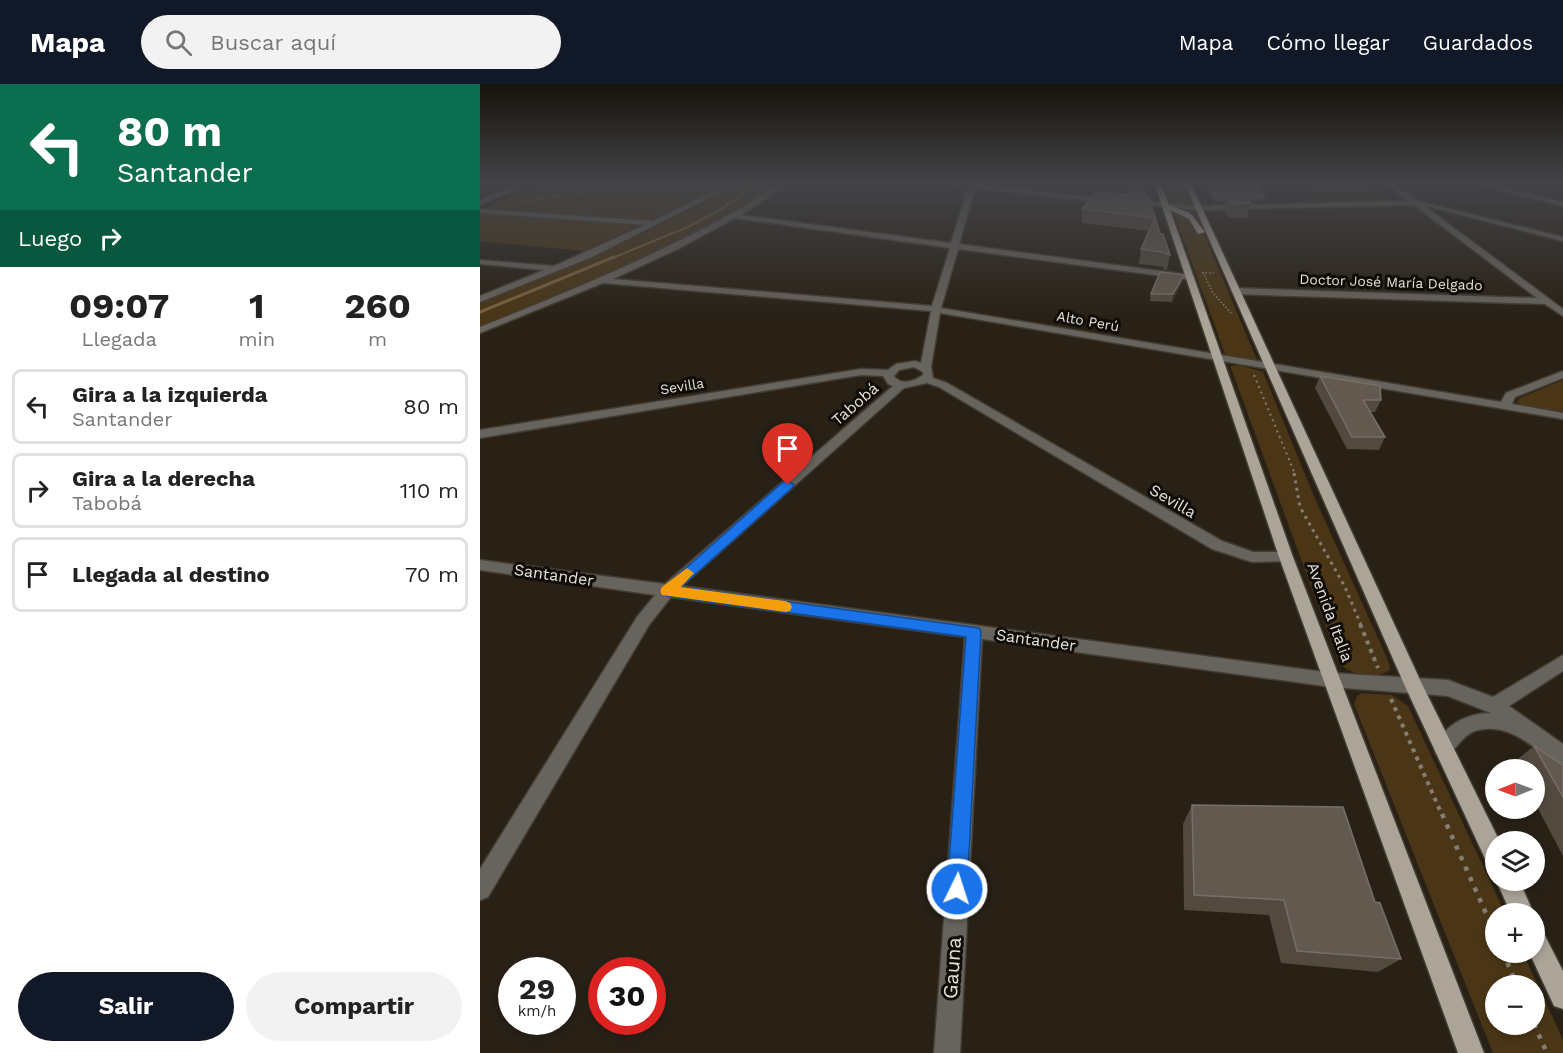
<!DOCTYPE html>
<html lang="es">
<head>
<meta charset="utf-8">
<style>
	:root { --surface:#fff; --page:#f2f2f2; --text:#222; --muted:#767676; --line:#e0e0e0; --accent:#111827 }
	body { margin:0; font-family:"Work Sans",sans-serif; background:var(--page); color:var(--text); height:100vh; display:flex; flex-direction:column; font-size:22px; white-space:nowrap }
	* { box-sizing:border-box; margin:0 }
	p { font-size:20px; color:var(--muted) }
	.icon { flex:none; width:33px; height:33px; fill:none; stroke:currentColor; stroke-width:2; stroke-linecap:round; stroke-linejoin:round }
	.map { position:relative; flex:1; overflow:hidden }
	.sheet { display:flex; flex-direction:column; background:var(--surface); width:480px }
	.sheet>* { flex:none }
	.hud { background:#0b6e4f; color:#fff; overflow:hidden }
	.needle { width:39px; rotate:269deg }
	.buttons { position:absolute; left:1005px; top:675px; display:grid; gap:12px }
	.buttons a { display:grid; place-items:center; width:60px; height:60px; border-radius:50%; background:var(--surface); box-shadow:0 3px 9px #0003; font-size:30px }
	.speed { position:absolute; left:18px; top:873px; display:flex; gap:12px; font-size:30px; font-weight:700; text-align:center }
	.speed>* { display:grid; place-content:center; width:78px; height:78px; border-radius:50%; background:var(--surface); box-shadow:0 3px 9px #0003; line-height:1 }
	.speed small { font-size:15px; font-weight:400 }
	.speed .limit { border:9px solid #d22; background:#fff; color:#111 }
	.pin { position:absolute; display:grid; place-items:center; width:51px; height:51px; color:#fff; margin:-62px -26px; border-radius:50% 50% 50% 0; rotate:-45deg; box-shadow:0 0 6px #0007 }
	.pin .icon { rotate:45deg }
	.me { position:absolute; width:66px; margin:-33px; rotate:4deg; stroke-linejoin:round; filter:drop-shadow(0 0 4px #0008) }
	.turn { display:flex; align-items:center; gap:21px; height:126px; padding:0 18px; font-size:27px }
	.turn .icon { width:78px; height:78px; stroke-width:2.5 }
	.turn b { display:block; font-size:42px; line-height:51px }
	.then { display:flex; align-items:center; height:57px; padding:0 18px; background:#0003; gap:12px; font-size:22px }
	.eta { display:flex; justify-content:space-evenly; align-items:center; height:102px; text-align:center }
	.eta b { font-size:36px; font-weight:700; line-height:42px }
	.button { display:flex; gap:12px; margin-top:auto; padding:12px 18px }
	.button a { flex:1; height:69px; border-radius:36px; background:var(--accent); color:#fff; font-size:24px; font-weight:700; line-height:69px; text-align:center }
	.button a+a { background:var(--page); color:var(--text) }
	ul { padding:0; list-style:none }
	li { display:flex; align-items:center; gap:18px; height:75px; margin:0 12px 9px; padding:0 6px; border:3px solid var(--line); border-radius:9px }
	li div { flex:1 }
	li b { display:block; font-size:22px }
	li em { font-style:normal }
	header { display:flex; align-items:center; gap:36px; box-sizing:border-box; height:84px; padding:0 30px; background:var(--accent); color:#fff }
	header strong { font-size:28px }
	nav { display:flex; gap:33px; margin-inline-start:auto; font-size:21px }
	.search { width:420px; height:54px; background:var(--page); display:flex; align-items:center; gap:15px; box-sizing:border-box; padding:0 21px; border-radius:33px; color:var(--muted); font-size:22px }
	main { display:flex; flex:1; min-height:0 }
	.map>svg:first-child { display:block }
	.green { fill:#4a3617; fill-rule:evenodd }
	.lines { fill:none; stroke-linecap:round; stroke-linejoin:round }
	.stream-far1 { stroke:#7b623d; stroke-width:2 }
	.stream { stroke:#7b623d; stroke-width:3 }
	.minor-casing { stroke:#433c31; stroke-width:3 }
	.major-casing { stroke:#433c31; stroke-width:3 }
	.path-far4 { stroke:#847d74; stroke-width:1.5; stroke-dasharray:1.5 2; stroke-linecap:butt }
	.path-far3 { stroke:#847d74; stroke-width:2; stroke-dasharray:2 4; stroke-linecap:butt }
	.path-far2 { stroke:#847d74; stroke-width:3; stroke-dasharray:3 4.5; stroke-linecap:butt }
	.path-far1 { stroke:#847d74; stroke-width:4; stroke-dasharray:4 5; stroke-linecap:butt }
	.path { stroke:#847d74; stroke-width:4.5; stroke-dasharray:4.5 7; stroke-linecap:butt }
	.minor { fill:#67635d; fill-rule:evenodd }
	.major { fill:#aca498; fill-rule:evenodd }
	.wall { fill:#534a3f }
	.shaded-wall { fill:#3c3327 }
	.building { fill:#635a4f; stroke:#776f65; stroke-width:1.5 }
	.route { fill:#1a73e8; stroke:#114b97; stroke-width:1.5 }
	.slow { fill:#f59e0b }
	.labels { text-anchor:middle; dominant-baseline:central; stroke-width:6; stroke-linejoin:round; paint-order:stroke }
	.far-street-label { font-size:14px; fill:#e5e0d9; stroke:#0f0b07 }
	.street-label { font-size:16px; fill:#e5e0d9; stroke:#0f0b07 }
	.near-street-label { font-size:20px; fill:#e5e0d9; stroke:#0f0b07 }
</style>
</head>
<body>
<header>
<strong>Mapa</strong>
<div class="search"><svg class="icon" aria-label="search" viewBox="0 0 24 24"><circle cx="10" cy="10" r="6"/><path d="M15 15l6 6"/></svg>Buscar aquí</div>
<nav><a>Mapa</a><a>Cómo llegar</a><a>Guardados</a></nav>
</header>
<main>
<section class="sheet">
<div class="hud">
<div class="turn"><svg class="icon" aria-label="left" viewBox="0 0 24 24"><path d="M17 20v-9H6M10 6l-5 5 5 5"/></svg><div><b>80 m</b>Santander</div></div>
<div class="then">Luego<svg class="icon" aria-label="right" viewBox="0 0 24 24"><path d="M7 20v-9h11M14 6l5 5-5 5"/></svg></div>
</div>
<div class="eta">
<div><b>09:07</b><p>Llegada</p></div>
<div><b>1</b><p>min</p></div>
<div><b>260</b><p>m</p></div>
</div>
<ul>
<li><svg class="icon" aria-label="left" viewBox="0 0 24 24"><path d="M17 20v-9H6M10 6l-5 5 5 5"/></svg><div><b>Gira a la izquierda</b><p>Santander</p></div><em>80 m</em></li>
<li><svg class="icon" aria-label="right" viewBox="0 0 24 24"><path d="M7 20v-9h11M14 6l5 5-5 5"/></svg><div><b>Gira a la derecha</b><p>Tabobá</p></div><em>110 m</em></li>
<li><svg class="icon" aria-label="arrive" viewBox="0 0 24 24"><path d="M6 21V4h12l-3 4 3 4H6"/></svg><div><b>Llegada al destino</b></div><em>70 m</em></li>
</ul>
<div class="button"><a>Salir</a><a>Compartir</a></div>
</section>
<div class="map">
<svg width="1083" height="969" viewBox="0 0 1083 969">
	<rect width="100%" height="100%" fill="#292116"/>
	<g class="green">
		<polygon points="65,98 255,98 177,134 165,135 2,125"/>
		<path d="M267 98H303C212 162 103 202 0 243V219L133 164Z"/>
		<polygon points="682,98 702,98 711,121 691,120"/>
		<polygon points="823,98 886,98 898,109 833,109"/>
		<polygon points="697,126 711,126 715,129 777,276 748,273 745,270 693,127"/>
		<polygon points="0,129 158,142 104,167 0,157"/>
		<path d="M760 281 783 288 833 410 909 579 910 586C896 596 865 591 858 576L751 284V282Z"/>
		<polygon points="1083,296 1083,329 1043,322 1037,318 1040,314"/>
		<path d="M882 609 912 611 928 622 1025 829 1016 830V868L1043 869 1083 956V969H1013L874 620 877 612ZM1016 902H1054V940H1016Z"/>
	</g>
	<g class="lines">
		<polyline class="stream-far1" points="130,175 210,142 241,125 281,98"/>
		<polyline class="stream" points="0,228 134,173"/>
		<g class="minor-casing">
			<g id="minor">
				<polygon points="44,98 52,98 0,121 0,116"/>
				<polygon points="253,98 261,98 112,173 0,218 0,212 64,186 0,180 0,176 74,182 165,141 0,129 0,125 173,137"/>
				<path d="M304 98H311L261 131 471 159 488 103 459 98H496V100L631 116 629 119 495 104 479 160 710 191 713 192V196L478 165 461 224 1021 318 1026 309 1083 287V294L1035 313 1032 320 1083 329V335L460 229 451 283 453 294 467 299 742 457 773 468H806L811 469 813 473 811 477 772 478 732 465 459 303 447 299 424 304 202 502 851 589 968 596 1013 613 1083 571V587L1029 622 1083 660V680C1053 668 1032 636 995 647 981 652 976 668 963 673L956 670 954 664C964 641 987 629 1011 629L968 612 851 603 502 555 480 969H454L485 553 191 513 169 541 8 813 0 816V785L157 533 175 511 0 486V476L185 500 413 302 408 300 403 292 381 291 0 354V346L381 285 408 286 416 280 435 277 441 279 451 227 123 199 0 249V243C105 201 208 159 304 98ZM255 134 470 164 452 222 133 195 200 164ZM434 283 443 288V291C435 297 421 302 414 292L419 286Z"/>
				<polygon points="904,98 911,98 937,117 1083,153 1083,157 943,121 1083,225 1083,232 1065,220 755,210 751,207 755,204 1057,214 934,121 718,126 650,119 653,117 718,122 928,117"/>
				<polygon points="988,98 999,98 1083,118 1083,122"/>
			</g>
		</g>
		<g class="major-casing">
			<g id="major">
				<polygon points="674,98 680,98 689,121 710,129 725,148 718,150 709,135 690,126 813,473 1004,969 978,969 799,473"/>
				<polygon points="704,98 710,98 941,598 1020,758 1016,758 1016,783 1008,781 924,600"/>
				<polygon points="1016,796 1039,796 1054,830 1031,830"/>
				<polygon points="1054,843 1062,846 1083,887 1083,925 1074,922 1049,868 1054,868"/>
			</g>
		</g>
		<g class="path-far4">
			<polyline points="41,118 167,98"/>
			<polyline points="723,188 733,209 751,229"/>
			<polyline points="722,189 736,189"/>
		</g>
		<polyline class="path-far3" points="774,291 815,390"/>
		<polyline class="path-far2" points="814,389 820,423 865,503 881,541"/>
		<g class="path-far1">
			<polyline points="880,540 898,584"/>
			<polyline points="911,615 962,731"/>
		</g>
		<g class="path">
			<polyline points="962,730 1016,852"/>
			<polyline points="1023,868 1037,902"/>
			<polyline points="1054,940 1067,969"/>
		</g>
		<use href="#minor" class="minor"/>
		<use href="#major" class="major"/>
	</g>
	<g class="wall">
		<polygon points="724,98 774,98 785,112 783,117 769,117 771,119 767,134 750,134 742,126 744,118 734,118"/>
		<polygon points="649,101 666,112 669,112 680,150 690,171 687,186 683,185 684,183 659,180 661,165 669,147 602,139 602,125 649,111 648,106"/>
		<polygon points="702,198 692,218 670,217 671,210"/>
		<polygon points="840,292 901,316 895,328 890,328 905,353 899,366 867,365 835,304"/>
		<polygon points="1054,662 1083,681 1083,772 1054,717 1054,686 1038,686 1034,678"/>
		<polygon points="712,721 895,818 921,875 898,888 801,879 789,831 704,826 703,740"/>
	</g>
	<polygon class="shaded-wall" points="704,191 702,198 692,218 693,210"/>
	<g class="building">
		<polygon points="727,98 774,98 785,112 745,112 746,113 735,113"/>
		<polygon points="649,101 663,101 666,112 651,110"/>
		<polygon points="616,108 669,112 680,150 683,150 690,171 686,170 686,169 661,165 675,134 602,125"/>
		<polygon points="745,112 764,112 771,119 753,120"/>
		<polygon points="680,188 704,191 693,210 671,210"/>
		<polygon points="840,292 900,302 901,316 883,316 905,353 872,353"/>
		<polygon points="1054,662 1083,681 1083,713"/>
		<polygon points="712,721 863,723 895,818 900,819 921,875 817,867 804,816 714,811"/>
	</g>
	<linearGradient id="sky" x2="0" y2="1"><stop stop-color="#17120c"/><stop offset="0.42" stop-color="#434347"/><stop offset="1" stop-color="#434347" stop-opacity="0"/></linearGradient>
	<rect width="1083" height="234" fill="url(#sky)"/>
	<polygon class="route" points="308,397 314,401 312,404 201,503 499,544 501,548 487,805 484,812 477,815 470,812 467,805 486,553 187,512 180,507 303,398"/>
	<polygon class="slow" points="207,484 214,489 201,503 305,517 310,519 312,523 310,527 305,528 182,511 180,507 182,503"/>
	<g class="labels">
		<g class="far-street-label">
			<text transform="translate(911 198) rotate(2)">Doctor José María Delgado</text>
			<text transform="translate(608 237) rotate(10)">Alto Perú</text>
			<text transform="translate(202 302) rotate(-9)">Sevilla</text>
		</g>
		<g class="street-label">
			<text transform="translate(375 320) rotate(-41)">Tabobá</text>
			<text transform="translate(693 417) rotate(30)">Sevilla</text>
			<text transform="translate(74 491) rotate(8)">Santander</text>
			<text transform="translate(850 528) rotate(70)">Avenida Italia</text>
			<text transform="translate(556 556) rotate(8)">Santander</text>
		</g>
		<g class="near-street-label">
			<text transform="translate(472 884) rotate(-86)">Gauna</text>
		</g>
	</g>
</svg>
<div class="buttons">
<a><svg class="needle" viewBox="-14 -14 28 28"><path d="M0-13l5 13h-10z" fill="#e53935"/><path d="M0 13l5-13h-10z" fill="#767676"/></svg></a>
<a><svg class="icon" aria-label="layers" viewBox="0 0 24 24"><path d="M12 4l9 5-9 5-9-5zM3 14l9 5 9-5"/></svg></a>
<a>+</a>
<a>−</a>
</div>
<div class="speed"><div>29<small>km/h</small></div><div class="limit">30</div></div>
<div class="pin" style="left:308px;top:401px;background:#d93025"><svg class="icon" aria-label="arrive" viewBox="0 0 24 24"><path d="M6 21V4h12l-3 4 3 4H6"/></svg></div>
<svg class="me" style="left:477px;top:805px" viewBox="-20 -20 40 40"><circle r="17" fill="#1a73e8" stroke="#fff" stroke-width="3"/><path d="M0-11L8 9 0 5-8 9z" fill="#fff"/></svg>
</div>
</main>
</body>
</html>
